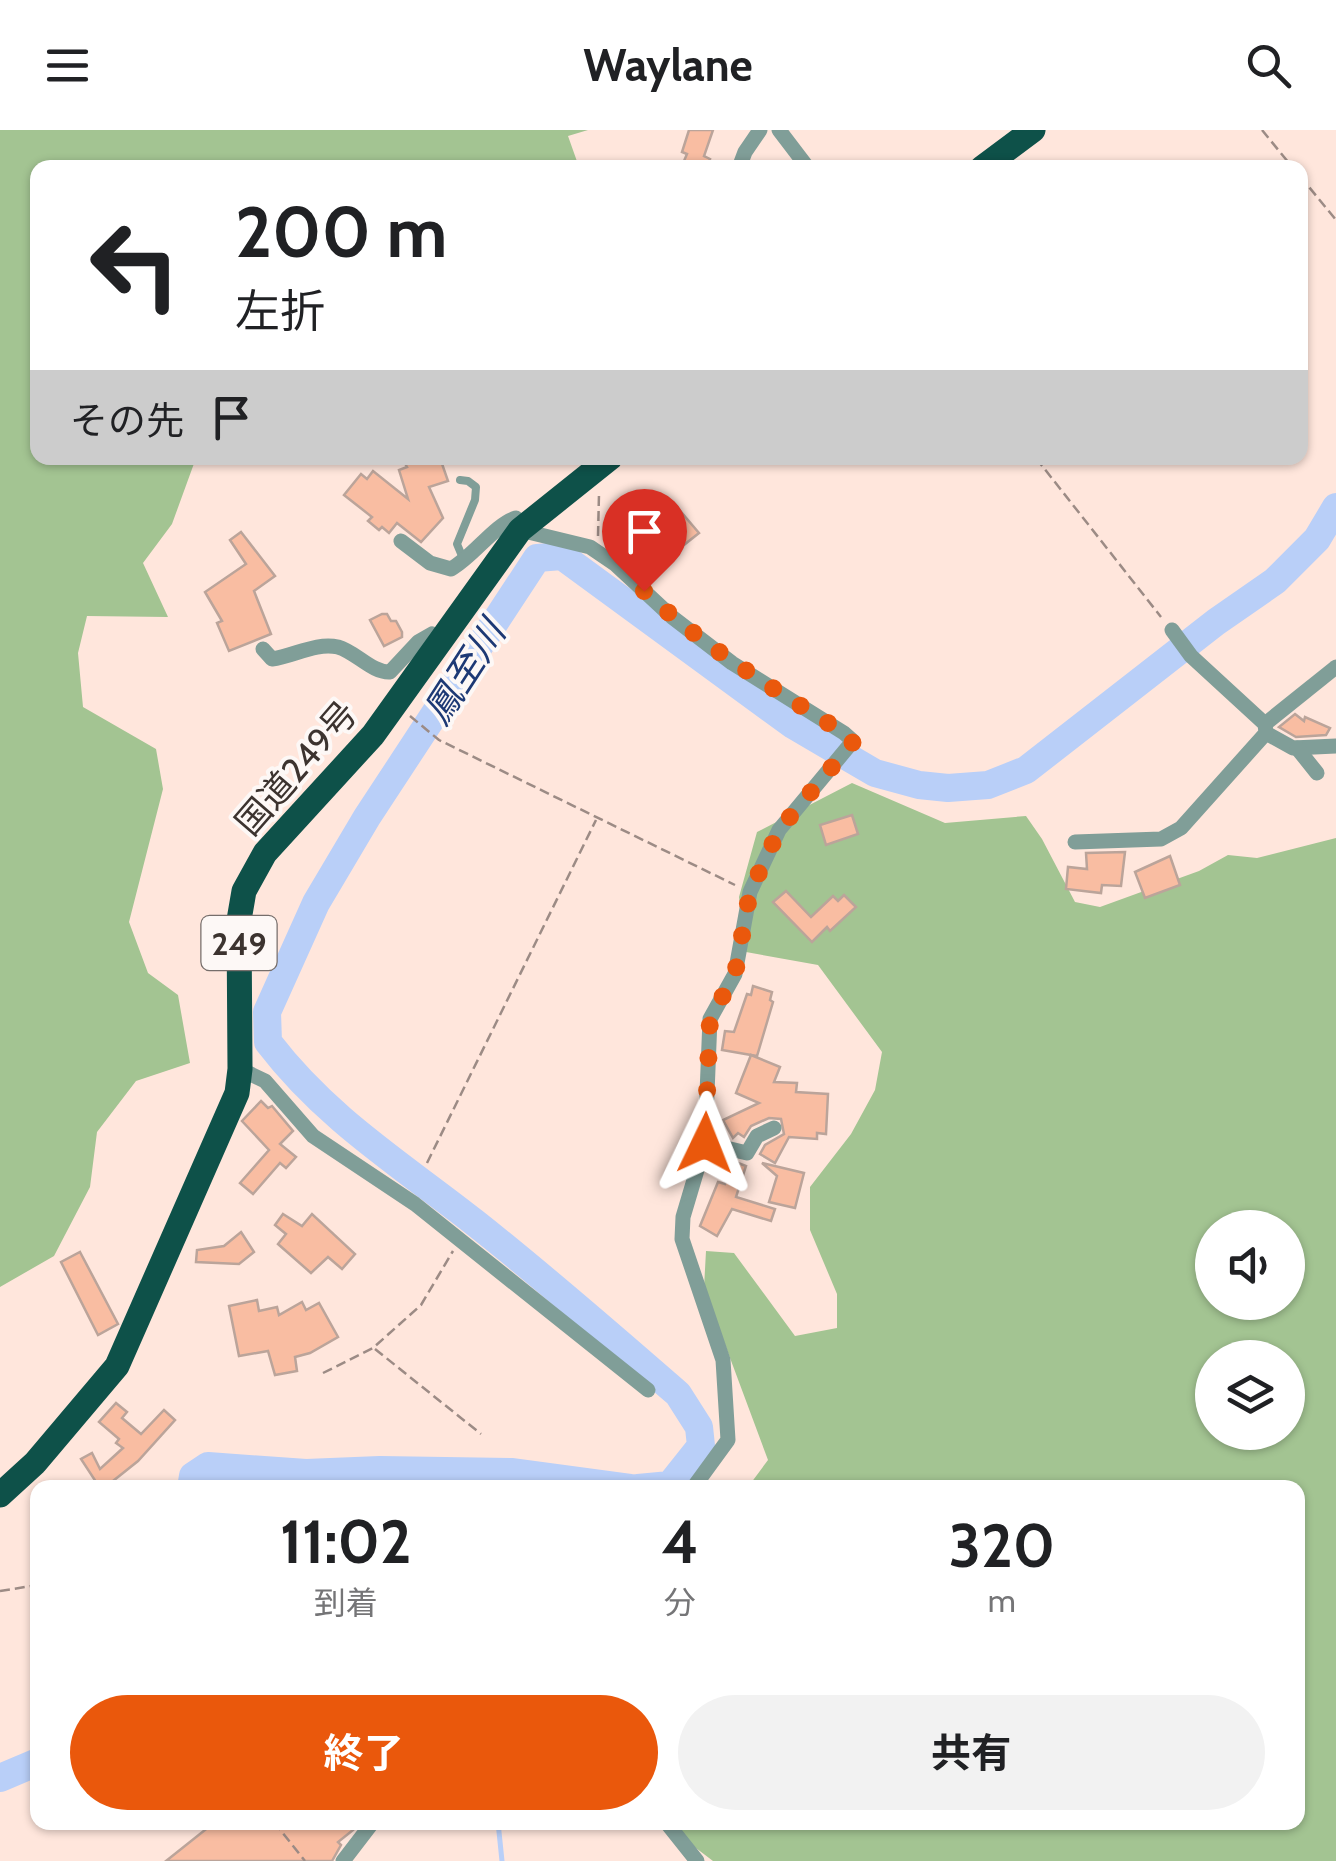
<!DOCTYPE html>
<html lang="ja">
<head>
<meta charset="utf-8">
<style>
	:root { --surface:#fff; --page:#f2f2f2; --text:#202124; --muted:#757577; --accent:#ea580c }
	body { margin:0; font-family:Cabin,"Noto Sans JP",sans-serif; background:var(--page); color:var(--text); height:100vh; display:flex; flex-direction:column; font-size:38px; white-space:nowrap }
	* { box-sizing:border-box; margin:0 }
	p { font-size:32px; color:var(--muted) }
	.icon { flex:none; width:55px; height:55px; fill:none; stroke:currentColor; stroke-width:2; stroke-linecap:round; stroke-linejoin:round }
	.map { position:relative; flex:1; overflow:hidden }
	.panel { position:absolute; left:30px; top:1350px; width:1275px; height:350px; display:flex; flex-direction:column; background:var(--surface); border-radius:20px; box-shadow:0 2px 8px #0004 }
	.panel>* { flex:none }
	.hud { position:absolute; left:30px; top:30px; width:1278px; height:305px; border-radius:20px; box-shadow:0 2px 8px #0004; background:#fff; color:var(--text); overflow:hidden }
	.buttons { position:absolute; left:1195px; top:1080px; display:grid; gap:20px }
	.buttons a { display:grid; place-items:center; width:110px; height:110px; border-radius:50%; background:var(--surface); box-shadow:0 2px 8px #0004; font-size:50px }
	.pin { position:absolute; display:grid; place-items:center; width:85px; height:85px; color:#fff; margin:-102px -42px; border-radius:50% 50% 50% 0; rotate:-45deg; box-shadow:0 0 10px #0007 }
	.pin .icon { rotate:45deg }
	.me { position:absolute; width:110px; margin:-55px; rotate:2deg; stroke-linejoin:round; filter:drop-shadow(0 0 8px #0008) }
	.turn { display:flex; align-items:center; gap:35px; height:210px; padding:0 40px; font-size:45px }
	.turn .icon { width:130px; height:130px; stroke-width:2.5 }
	.turn b { display:block; font-size:70px; line-height:85px }
	.then { display:flex; align-items:center; height:95px; padding:0 40px; background:#0003; gap:20px; font-size:38px }
	.eta { display:flex; justify-content:space-evenly; align-items:center; height:170px; text-align:center }
	.eta b { font-size:60px; font-weight:700; line-height:70px }
	.button { display:flex; gap:20px; margin-top:auto; padding:20px 40px }
	.button a { flex:1; height:115px; border-radius:60px; background:var(--accent); color:#fff; font-size:40px; font-weight:700; line-height:115px; text-align:center }
	.button a+a { background:var(--page); color:var(--text) }
	header { display:flex; justify-content:space-between; align-items:center; height:130px; padding:0 40px; background:var(--surface); font-size:45px; font-weight:700 }
	.map>svg:first-child { display:block }
	.forest { fill:#a3c492; fill-rule:evenodd }
	.lines { fill:none; stroke-linecap:round; stroke-linejoin:round }
	.stream { stroke:#b9cff8; stroke-width:5 }
	.river { stroke:#b9cff8; stroke-width:28 }
	.building { fill:#f9bda2; stroke:#bba49a; stroke-width:2.5 }
	.path { stroke:#9c8b85; stroke-width:2.5; stroke-dasharray:10 5; stroke-linecap:butt }
	.service { stroke:#809e98; stroke-width:8 }
	.minor { stroke:#809e98; stroke-width:15 }
	.trunk { stroke:#0e5149; stroke-width:25 }
	.route { stroke:#ea580c; stroke-width:18; stroke-dasharray:0 32.4 }
	.labels { text-anchor:middle; dominant-baseline:central; stroke-width:8; stroke-linejoin:round; paint-order:stroke }
	.shield { fill:#fdf8f6; stroke:#766e6b; stroke-width:2.5 }
	.shield-label { font-size:32px; font-weight:bold; fill:#3c332f }
	.street-label { font-size:35px; fill:#3c332f; stroke:#fdf8f6 }
	.water-label { font-size:38px; font-style:italic; fill:#1d3975; stroke:#fdf8f6 }
</style>
</head>
<body>
<header><svg class="icon" aria-label="menu" viewBox="0 0 24 24"><path d="M4 6h16M4 12h16M4 18h16"/></svg>Waylane<svg class="icon" aria-label="search" viewBox="0 0 24 24"><circle cx="10" cy="10" r="6"/><path d="M15 15l6 6"/></svg></header>
<div class="map">
<svg width="1336" height="1731" viewBox="0 0 1336 1731">
	<rect width="100%" height="100%" fill="#ffe6dc"/>
	<g class="forest">
		<polygon points="0,0 588,0 568,6 579,37 38,38 38,328 196,328 172,394 143,433 168,487 87,486 78,523 83,577 156,619 163,659 129,792 148,843 178,865 190,933 136,951 97,1002 90,1057 54,1126 0,1157"/>
		<path d="M852 653 945 693 1026 686 1042 709 1075 772 1100 777 1199 741 1228 725 1257 728 1336 708V1731H713L663 1693 1298 1692V1358L748 1357 768 1330 704 1158 706 1121 734 1123 795 1206 837 1198V1164L810 1100V1057L851 1004 875 960 882 922 818 835 746 822 739 767 757 702ZM1212 1098H1288V1172H1212ZM1212 1228H1288V1302H1212Z"/>
	</g>
	<g class="lines">
		<g class="stream">
			<polyline points="380,1340 389,1358"/>
			<polyline points="498,1692 502,1731"/>
		</g>
		<g class="river">
			<polyline points="191,1358 193,1346 208,1336 306,1343 380,1340 511,1342 630,1358"/>
			<path d="M638 1358 670 1355 701 1316 699 1297 678 1264C611 1206 544 1147 474 1092 399 1033 327 989 268 912L267 882 316 773 367 687 537 428 562 426 793 595 875 643 919 655 948 658 988 655 1026 640 1216 492 1275 451 1317 409 1336 377"/>
			<polyline points="0,1648 38,1632"/>
		</g>
	</g>
	<g class="building">
		<polygon points="689,0 713,0 704,26 710,29 706,38 681,38 687,24 682,22"/>
		<polygon points="402,328 440,328 448,351 429,357 443,388 421,412 397,393 389,403 382,397 379,400 368,391 372,387 344,365 361,344 367,349 373,341 408,369 399,340 407,337"/>
		<polygon points="661,368 670,381 676,376 699,403 646,445 622,420 662,388 652,376"/>
		<polygon points="241,402 275,446 254,461 271,504 229,521 217,493 222,491 205,462 246,434 230,410"/>
		<polygon points="382,484 387,484 391,491 396,491 402,502 402,507 384,516 370,490"/>
		<polygon points="1295,584 1304,591 1305,587 1330,598 1326,605 1296,607 1279,597"/>
		<polygon points="852,685 858,704 826,715 820,695"/>
		<polygon points="1125,722 1121,756 1102,755 1101,763 1066,759 1068,737 1087,739 1086,723"/>
		<polygon points="1170,726 1180,755 1145,768 1135,742"/>
		<polygon points="786,761 811,787 833,766 838,771 844,765 856,777 830,801 827,797 812,812 773,772"/>
		<polygon points="753,856 772,862 770,870 773,872 757,926 722,920 725,901 734,902 747,864 751,865"/>
		<polygon points="751,925 780,937 774,952 797,953 796,962 828,964 826,1004 817,1003 817,1009 789,1007 775,1033 760,1024 765,1015 784,1004 781,989 769,988 751,996 744,1007 738,1003 733,1008 723,990 759,973 736,963"/>
		<polygon points="261,971 268,978 272,976 293,1001 280,1014 296,1027 286,1038 280,1033 253,1064 240,1053 269,1020 242,991"/>
		<polygon points="733,1031 746,1036 736,1067 775,1079 771,1091 732,1079 717,1106 700,1096 718,1052 725,1054"/>
		<polygon points="762,1033 804,1043 795,1078 769,1072 777,1046"/>
		<polygon points="283,1084 302,1096 312,1084 355,1124 342,1139 328,1127 311,1143 278,1114 286,1104 275,1095"/>
		<polygon points="241,1102 254,1122 239,1134 196,1132 197,1120 224,1116"/>
		<polygon points="80,1122 118,1194 98,1205 61,1132"/>
		<polygon points="257,1170 259,1181 277,1177 279,1185 302,1172 306,1180 319,1173 338,1207 310,1223 295,1227 297,1241 275,1245 268,1221 239,1226 229,1176"/>
		<polygon points="116,1273 127,1282 122,1288 141,1304 164,1280 175,1290 138,1331 108,1355 109,1358 100,1358 81,1329 92,1323 100,1339 123,1318 116,1313 119,1309 99,1292"/>
		<polygon points="215,1692 347,1692 353,1700 338,1712 341,1715 332,1731 166,1731"/>
	</g>
	<g class="lines">
		<g class="path">
			<polyline points="1262,0 1293,38"/>
			<polyline points="1300,46 1336,90"/>
			<polyline points="1036,328 1161,487"/>
			<polyline points="598,406 599,364"/>
			<polyline points="410,586 439,610 735,755"/>
			<polyline points="427,1033 596,690"/>
			<polyline points="375,1219 481,1304"/>
			<polyline points="323,1243 373,1218 421,1175 453,1121"/>
			<polyline points="0,1461 38,1455"/>
			<polyline points="274,1692 305,1731"/>
		</g>
		<polyline class="service" points="460,350 468,351 476,357 475,370 457,414 462,426 465,426"/>
		<g class="minor">
			<polyline points="779,0 808,38"/>
			<polyline points="739,38 745,22 760,0"/>
			<polyline points="520,400 590,417 615,434 672,487 732,533 844,603 853,611 779,700 750,762 735,844 710,889 705,1013 683,1087 682,1109 723,1230 728,1310 693,1358"/>
			<path d="M401 411 430 433 451 439C475 425 494 395 516 388L525 396"/>
			<path d="M263 519 272 529C294 526 316 512 338 517 356 522 372 543 390 542L418 512 432 504 441 511"/>
			<polyline points="1265,594 1336,537"/>
			<polyline points="1266,603 1293,618 1336,616"/>
			<polyline points="1297,618 1317,643"/>
			<polyline points="1075,712 1161,709 1181,698 1266,603 1265,594 1191,526 1172,500"/>
			<polyline points="240,939 265,951 313,1006 415,1074 648,1260"/>
			<polyline points="705,1013 747,1023 757,1006 774,998"/>
			<polyline points="666,1692 697,1731"/>
			<polyline points="343,1731 373,1692"/>
		</g>
		<g class="trunk">
			<polyline points="982,38 1033,0"/>
			<polyline points="0,1365 35,1333 117,1236 237,963 240,939 239,790 244,761 265,723 373,605 520,400 610,328"/>
		</g>
	</g>
	<g class="lines">
		<path class="route" d="M644 461C704 517 774 559 844 603L853 612 779 700 750 762 735 844 710 889 705 1013"/>
	</g>
	<g class="labels">
		<rect class="shield" x="201.5" y="786" width="75" height="54" rx="8"/>
		<g class="shield-label">
			<text x="239" y="813">249</text>
		</g>
		<g class="street-label">
			<text transform="translate(296 638) rotate(-49)">国道249号</text>
		</g>
		<g class="water-label">
			<text transform="translate(464 542) rotate(-57)">鳳至川</text>
		</g>
	</g>
</svg>
<div class="buttons">
<a><svg class="icon" aria-label="sound" viewBox="0 0 24 24"><path d="M4 9h4l5-4v14l-5-4H4zM17 9q2 3 0 6"/></svg></a>
<a><svg class="icon" aria-label="layers" viewBox="0 0 24 24"><path d="M12 4l9 5-9 5-9-5zM3 14l9 5 9-5"/></svg></a>
</div>
<div class="pin" style="left:644px;top:461px;background:#d93025"><svg class="icon" aria-label="arrive" viewBox="0 0 24 24"><path d="M6 21V4h12l-3 4 3 4H6"/></svg></div>
<svg class="me" style="left:705px;top:1013px" viewBox="-20 -20 40 40"><path d="M0-17L14 15 0 8-14 15z" fill="#ea580c" stroke="#fff" stroke-width="4"/></svg>
<div class="hud">
<div class="turn"><svg class="icon" aria-label="left" viewBox="0 0 24 24"><path d="M17 20v-9H6M10 6l-5 5 5 5"/></svg><div><b>200 m</b>左折</div></div>
<div class="then">その先<svg class="icon" aria-label="arrive" viewBox="0 0 24 24"><path d="M6 21V4h12l-3 4 3 4H6"/></svg></div>
</div>
<section class="panel">
<div class="eta">
<div><b>11:02</b><p>到着</p></div>
<div><b>4</b><p>分</p></div>
<div><b>320</b><p>m</p></div>
</div>
<div class="button"><a>終了</a><a>共有</a></div>
</section>
</div>
</body>
</html>
